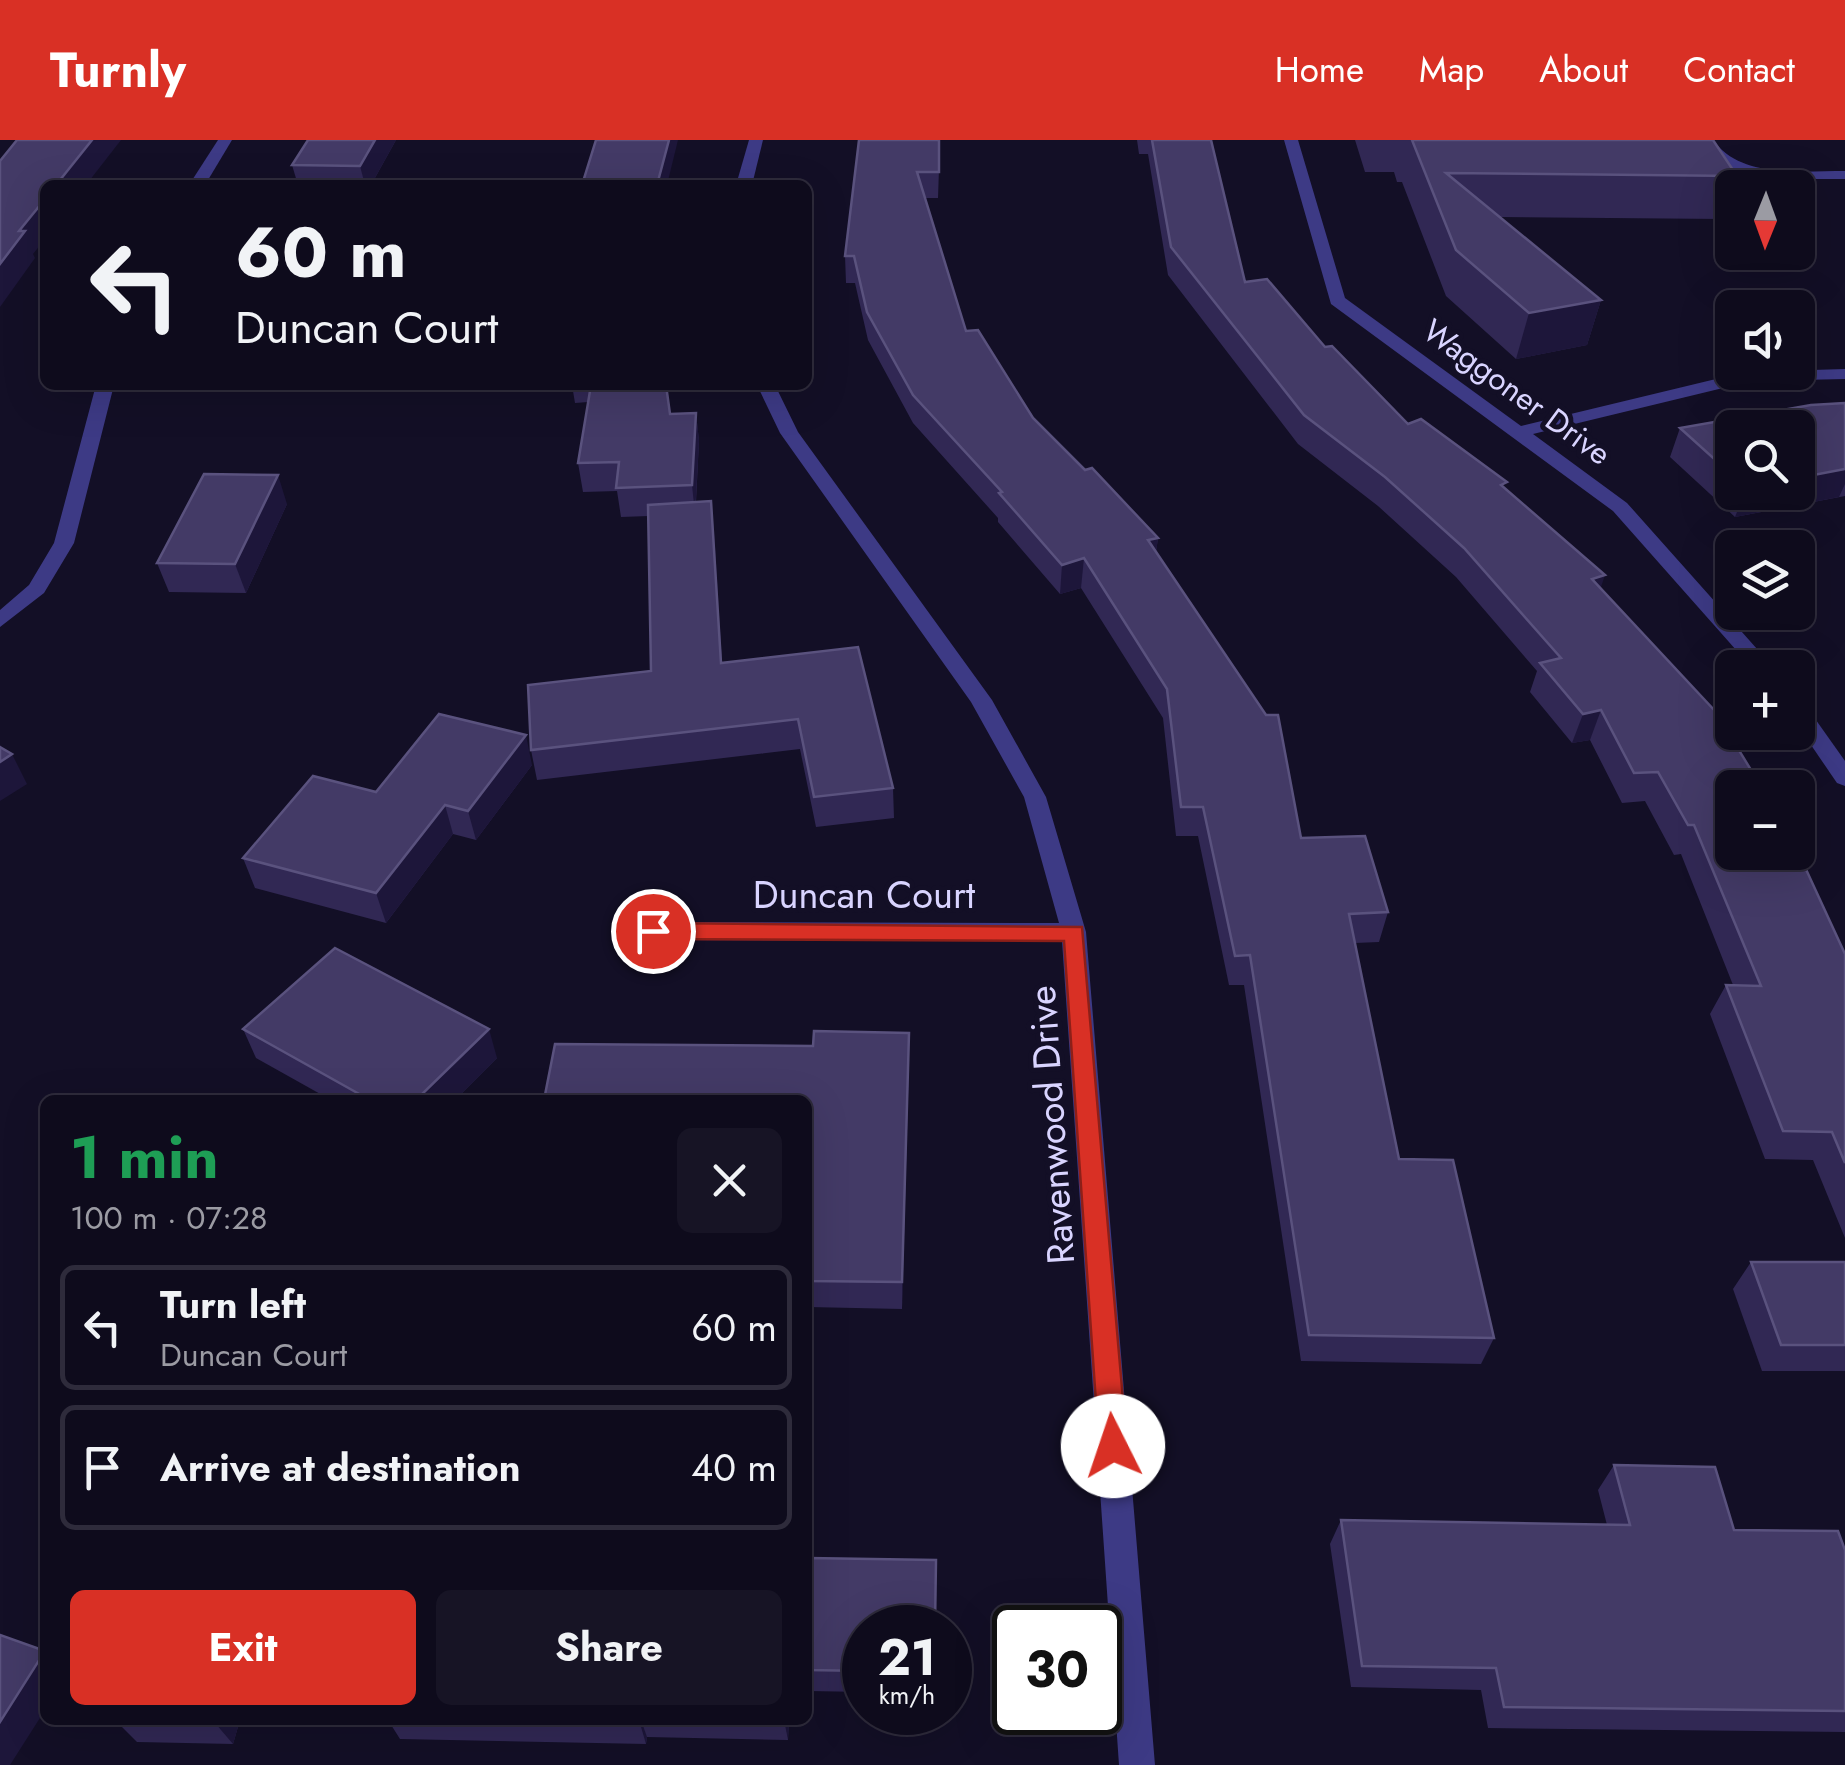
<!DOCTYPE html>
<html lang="en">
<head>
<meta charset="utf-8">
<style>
	:root { --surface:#0e0b1c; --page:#171425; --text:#f1f3f6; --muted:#9b9ba3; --line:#2e2b3b; --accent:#d93025 }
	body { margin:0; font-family:Jost,sans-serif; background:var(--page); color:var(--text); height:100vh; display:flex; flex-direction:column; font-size:38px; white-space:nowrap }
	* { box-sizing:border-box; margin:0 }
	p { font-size:32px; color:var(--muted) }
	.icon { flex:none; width:55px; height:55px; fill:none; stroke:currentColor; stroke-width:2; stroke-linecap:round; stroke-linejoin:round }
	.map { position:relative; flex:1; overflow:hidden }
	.sheet { position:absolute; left:40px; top:955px; width:772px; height:630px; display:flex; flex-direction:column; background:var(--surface); border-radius:15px; box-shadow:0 10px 40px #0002,0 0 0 2px var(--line) }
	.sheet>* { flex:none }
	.banner { position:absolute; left:40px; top:40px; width:772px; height:210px; border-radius:15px; box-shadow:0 10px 40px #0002,0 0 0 2px var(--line); background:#0e0b1c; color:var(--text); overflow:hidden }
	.needle { width:65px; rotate:181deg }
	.controls { position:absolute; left:1715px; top:30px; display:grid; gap:20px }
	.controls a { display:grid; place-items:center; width:100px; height:100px; border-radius:15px; background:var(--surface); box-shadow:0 10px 40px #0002,0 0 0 2px var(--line); font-size:50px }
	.speed { position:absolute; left:842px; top:1465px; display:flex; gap:20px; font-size:50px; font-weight:700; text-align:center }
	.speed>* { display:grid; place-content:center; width:130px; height:130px; border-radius:50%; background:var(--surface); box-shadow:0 10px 40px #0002,0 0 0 2px var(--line); line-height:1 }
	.speed small { font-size:25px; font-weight:400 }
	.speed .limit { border:5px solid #111; border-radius:15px; background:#fff; color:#111 }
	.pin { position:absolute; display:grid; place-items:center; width:85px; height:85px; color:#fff; margin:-42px; border:5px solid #fff; border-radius:50%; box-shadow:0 2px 10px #0007 }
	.me { position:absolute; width:110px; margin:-55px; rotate:356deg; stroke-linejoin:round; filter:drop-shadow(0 0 8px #0008) }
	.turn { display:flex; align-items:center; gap:35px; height:210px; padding:0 30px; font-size:45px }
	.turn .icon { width:130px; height:130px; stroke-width:2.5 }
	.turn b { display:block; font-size:70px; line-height:85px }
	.round { display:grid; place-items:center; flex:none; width:105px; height:105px; border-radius:15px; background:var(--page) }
	.head { display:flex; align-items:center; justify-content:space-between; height:170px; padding:0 30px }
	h1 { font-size:60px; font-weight:700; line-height:75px; color:#1e9e55 }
	.action { display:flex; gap:20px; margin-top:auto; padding:20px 30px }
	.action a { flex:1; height:115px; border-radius:15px; background:var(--accent); color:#fff; font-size:40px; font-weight:700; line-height:115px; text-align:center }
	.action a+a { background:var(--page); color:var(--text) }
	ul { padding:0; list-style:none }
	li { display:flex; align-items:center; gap:30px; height:125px; margin:0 20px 15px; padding:0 10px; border:5px solid var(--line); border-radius:15px }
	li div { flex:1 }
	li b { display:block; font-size:38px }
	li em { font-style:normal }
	header { display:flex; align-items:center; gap:60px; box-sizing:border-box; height:140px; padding:0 50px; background:var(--accent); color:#fff }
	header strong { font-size:48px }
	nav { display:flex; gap:55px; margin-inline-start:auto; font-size:35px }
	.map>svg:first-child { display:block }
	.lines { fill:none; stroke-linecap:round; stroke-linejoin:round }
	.service { fill:#3d3a85; fill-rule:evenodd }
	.minor { fill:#3d3a85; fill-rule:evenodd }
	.wall { fill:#312854; fill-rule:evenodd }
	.shaded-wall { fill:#1d163a }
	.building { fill:#433a66; stroke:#5a527e; stroke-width:2.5 }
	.route { fill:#d93025; stroke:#8d1f18; stroke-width:2.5 }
	.labels { text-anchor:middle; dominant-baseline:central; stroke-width:10; stroke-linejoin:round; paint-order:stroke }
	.far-street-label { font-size:32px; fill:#d9d4ff; stroke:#130f26 }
	.street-label { font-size:38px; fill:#d9d4ff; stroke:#130f26 }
</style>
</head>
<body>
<header>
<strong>Turnly</strong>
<nav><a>Home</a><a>Map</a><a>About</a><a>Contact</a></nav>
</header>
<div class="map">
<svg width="1845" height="1625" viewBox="0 0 1845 1625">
	<rect width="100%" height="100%" fill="#130f26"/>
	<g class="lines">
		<path class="service" d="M1699 0H1713C1741 39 1801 31 1845 31V39H1774L1716 24Z"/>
		<g class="minor">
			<polygon points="218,0 232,0 205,45 189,45"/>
			<polygon points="749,0 763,0 752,45 736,45"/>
			<polygon points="1284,0 1298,0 1345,158 1521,286 1745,232 1845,229 1845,239 1752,241 1533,294 1627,363 1774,528 1752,528 1613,371 1331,164"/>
			<polygon points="96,245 114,245 74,403 44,453 0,487 0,470 29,445 54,403"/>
			<polygon points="757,245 775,245 798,292 992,560 1046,657 1086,792 1155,1625 1119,1625 1062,801 653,800 644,797 641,791 644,785 653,782 1059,783 1024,657 971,562 780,293"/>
			<polygon points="1798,564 1806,566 1845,621 1845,646 1837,643 1798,586"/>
		</g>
	</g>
	<g class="wall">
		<polygon points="396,0 371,45 298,45 292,25"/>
		<polygon points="940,0 938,58 925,58 966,191 1033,278 1085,330 1158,398 1156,412 1301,698 1388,772 1379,802 1355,803 1399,1019 1494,1198 1481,1224 1301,1221 1244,845 1229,845 1198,696 1176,696 1163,578 1081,448 1060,454 998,382 998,378 913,283 868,200 855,143 846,143 845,116"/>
		<polygon points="1137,0 1211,0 1245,142 1325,207 1408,284 1506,349 1601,449 1845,814 1845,1098 1813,1020 1765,1019 1710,874 1726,845 1733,845 1681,714 1674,715 1645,661 1622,663 1590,600 1572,603 1530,552 1537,531 1456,437 1378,366 1298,304 1168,135 1148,14 1139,14"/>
		<polygon points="1355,0 1713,0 1737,36 1722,79 1500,77 1601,160 1587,205 1516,219 1446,156 1402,42 1397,42 1394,32 1365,32"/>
		<polygon points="572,245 667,245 670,274 696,273 699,301 696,362 711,361 722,523 893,648 894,678 816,687 800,609 537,640 531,610 651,531 649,376 621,377 617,351 583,352 578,323 588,262 575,263"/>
		<path d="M1845 263V356L1735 377 1670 317 1680 288ZM1732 288 1798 352H1732Z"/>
		<polygon points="287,364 246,453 169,452 157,423"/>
		<polygon points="532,625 476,700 453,694 386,783 255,748 243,718 376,652"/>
		<polygon points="243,889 497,918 455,960 331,960 256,918"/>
		<polygon points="909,921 902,1169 808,1167 808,960"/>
		<polygon points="1751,1122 1845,1122 1845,1231 1762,1231 1733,1149"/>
		<polygon points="1614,1325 1734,1390 1845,1410 1845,1592 1488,1588 1481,1550 1351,1547 1330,1404 1341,1380 1607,1385 1598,1350"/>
		<polygon points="808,1418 865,1488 865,1552 808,1551"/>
		<polygon points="240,1580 233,1604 137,1602 116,1581"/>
		<polygon points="388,1580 789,1580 788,1600 647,1597 646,1604 400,1599"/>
	</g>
	<g class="shaded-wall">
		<polygon points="92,0 121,0 86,45 56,45"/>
		<polygon points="375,0 396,0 371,45 365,45 360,26"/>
		<polygon points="669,0 678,0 667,45 657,45"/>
		<polygon points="45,59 45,99 33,114 35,118 0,167 0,124 19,91"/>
		<polygon points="1601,160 1587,205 1516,219 1529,173"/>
		<polygon points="696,273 699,301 695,374 692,345"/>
		<polygon points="1845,329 1845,344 1839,357 1735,377 1745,352 1798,352 1798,338"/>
		<polygon points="278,335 287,364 246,453 235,424"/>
		<polygon points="711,361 714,390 724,553 721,523"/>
		<polygon points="1158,398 1154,427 1148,400"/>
		<polygon points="1084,418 1081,448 1060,454 1062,425"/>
		<polygon points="1605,435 1595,465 1592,439"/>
		<polygon points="1601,570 1590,600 1572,603 1583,574"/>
		<polygon points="526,595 532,625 476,700 468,671"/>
		<polygon points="12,614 27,644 0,661 0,622"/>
		<polygon points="445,665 453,694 386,783 376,753"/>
		<polygon points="489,889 497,918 455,960 416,960"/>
		<polygon points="909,893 909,921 902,1169 902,1142"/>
		<polygon points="45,1513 45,1570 10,1625 0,1625 0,1582"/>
		<polygon points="216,1580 240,1580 233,1604 215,1583"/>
		<polygon points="639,1580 641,1580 647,1597 646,1604"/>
		<polygon points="784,1580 789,1580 788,1600"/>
	</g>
	<g class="building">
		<polygon points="17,0 92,0 56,45 45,45 45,59 19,91 25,91 0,124 0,21"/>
		<polygon points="308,0 375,0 360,26 292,25"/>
		<polygon points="596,0 669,0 657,45 582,45"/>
		<polygon points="859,0 939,0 939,32 917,32 966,191 978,190 1033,278 1085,330 1092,328 1158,398 1148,400 1266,575 1278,575 1301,698 1365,696 1388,772 1349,774 1399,1019 1453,1020 1494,1198 1309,1195 1250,815 1235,816 1203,667 1181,667 1167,549 1084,418 1062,425 999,353 1002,352 913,255 867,172 854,116 845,116"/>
		<polygon points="1152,0 1211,0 1245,142 1267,139 1325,207 1332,206 1408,284 1421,279 1507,342 1501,345 1605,435 1592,439 1715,571 1762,648 1732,648 1732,712 1798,712 1845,814 1845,1023 1832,992 1783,991 1726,845 1761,846 1694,685 1688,685 1658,632 1634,633 1601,570 1583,574 1540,523 1561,518 1464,408 1385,337 1304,275 1171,107"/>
		<polygon points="1412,0 1713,0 1737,36 1446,33 1601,160 1529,173 1456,110"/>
		<polygon points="591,245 666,245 670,274 696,273 692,345 616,348 619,322 578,323"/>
		<polygon points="1845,263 1845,329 1798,338 1798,288 1732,288 1732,335 1680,288 1811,265"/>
		<polygon points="204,334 278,335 235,424 157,423"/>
		<polygon points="711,361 721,523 858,507 893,648 814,657 798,579 531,610 528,545 651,531 648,365"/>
		<polygon points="439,574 526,595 468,671 445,665 376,753 243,718 313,636 376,652"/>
		<polygon points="0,607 12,614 0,622"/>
		<polygon points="335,808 489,889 416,960 370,960 243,889"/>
		<polygon points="814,891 909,893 902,1142 808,1141 808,960 544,960 555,904 813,906"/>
		<polygon points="1751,1122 1845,1122 1845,1205 1781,1205"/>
		<polygon points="1614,1325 1715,1327 1734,1390 1838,1391 1845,1410 1845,1571 1504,1567 1496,1528 1362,1526 1341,1380 1630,1385"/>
		<polygon points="808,1418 936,1420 935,1488 865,1488 865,1531 808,1530"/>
		<polygon points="0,1495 45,1511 0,1582"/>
		<polygon points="116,1580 216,1580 215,1583 116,1581"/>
		<polygon points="476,1580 639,1580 639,1583"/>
	</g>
	<polygon class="route" points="653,783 1082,787 1127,1306 1123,1315 1113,1319 1103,1315 1099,1306 1064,801 653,799 642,791"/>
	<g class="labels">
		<g class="far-street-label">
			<text transform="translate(1517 252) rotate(36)">Waggoner Drive</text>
		</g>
		<g class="street-label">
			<text x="864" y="754">Duncan Court</text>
			<text transform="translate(1051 985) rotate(-94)">Ravenwood Drive</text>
		</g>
	</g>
</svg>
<div class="controls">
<a><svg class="needle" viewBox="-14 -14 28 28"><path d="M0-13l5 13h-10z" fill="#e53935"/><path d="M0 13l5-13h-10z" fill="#9b9ba3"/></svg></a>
<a><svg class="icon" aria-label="sound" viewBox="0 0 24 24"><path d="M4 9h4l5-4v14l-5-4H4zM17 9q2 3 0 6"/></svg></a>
<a><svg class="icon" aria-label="search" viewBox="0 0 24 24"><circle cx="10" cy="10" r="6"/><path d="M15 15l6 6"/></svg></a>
<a><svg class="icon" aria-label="layers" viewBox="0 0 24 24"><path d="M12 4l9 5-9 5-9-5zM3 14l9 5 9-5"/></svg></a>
<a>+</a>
<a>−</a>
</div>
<div class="speed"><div>21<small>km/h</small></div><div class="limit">30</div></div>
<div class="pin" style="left:653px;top:791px;background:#d93025"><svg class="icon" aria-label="arrive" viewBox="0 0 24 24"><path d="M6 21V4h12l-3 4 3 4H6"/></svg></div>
<svg class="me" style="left:1113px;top:1306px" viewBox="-20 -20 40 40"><circle r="19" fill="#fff"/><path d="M0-13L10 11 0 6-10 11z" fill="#d93025"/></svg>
<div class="banner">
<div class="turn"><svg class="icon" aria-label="left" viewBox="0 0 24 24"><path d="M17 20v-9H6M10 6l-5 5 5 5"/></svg><div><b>60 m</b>Duncan Court</div></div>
</div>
<section class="sheet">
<div class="head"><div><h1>1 min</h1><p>100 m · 07:28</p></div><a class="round"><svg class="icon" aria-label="close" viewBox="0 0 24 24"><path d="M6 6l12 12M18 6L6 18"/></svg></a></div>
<ul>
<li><svg class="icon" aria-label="left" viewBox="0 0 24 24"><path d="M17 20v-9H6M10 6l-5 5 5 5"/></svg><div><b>Turn left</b><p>Duncan Court</p></div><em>60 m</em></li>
<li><svg class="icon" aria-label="arrive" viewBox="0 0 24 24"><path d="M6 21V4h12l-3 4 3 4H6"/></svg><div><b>Arrive at destination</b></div><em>40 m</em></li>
</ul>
<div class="action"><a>Exit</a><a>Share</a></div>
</section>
</div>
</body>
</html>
